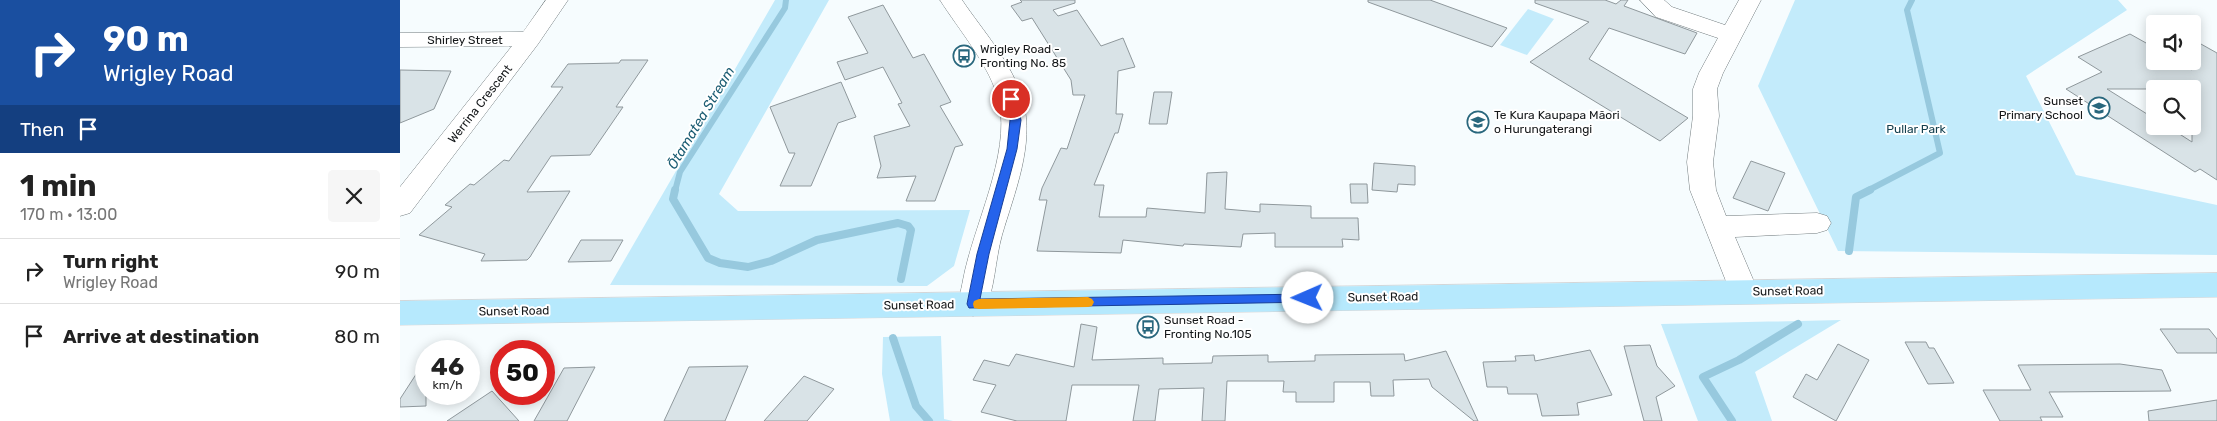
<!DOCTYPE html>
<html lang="en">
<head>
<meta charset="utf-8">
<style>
	:root { --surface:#fff; --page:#f6f6f6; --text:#222; --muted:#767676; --line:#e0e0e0 }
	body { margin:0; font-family:Rubik,sans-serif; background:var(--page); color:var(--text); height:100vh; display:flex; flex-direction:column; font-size:19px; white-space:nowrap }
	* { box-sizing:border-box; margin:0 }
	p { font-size:16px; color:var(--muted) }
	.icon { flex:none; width:28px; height:28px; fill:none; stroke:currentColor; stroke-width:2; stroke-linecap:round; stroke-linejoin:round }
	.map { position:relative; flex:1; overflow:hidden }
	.details { display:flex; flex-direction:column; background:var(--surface); width:400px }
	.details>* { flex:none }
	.banner { background:#1a4fa0; color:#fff; overflow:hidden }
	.tools { position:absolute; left:1746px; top:15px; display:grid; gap:10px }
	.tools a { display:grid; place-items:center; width:55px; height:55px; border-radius:5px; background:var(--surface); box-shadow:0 2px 12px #0003; font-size:25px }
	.speed { position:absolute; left:15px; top:340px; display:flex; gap:10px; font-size:25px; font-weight:700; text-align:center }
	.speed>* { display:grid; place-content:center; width:65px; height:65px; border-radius:50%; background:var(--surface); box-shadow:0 2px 12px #0003; line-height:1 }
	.speed small { font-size:12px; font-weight:400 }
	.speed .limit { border:8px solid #d22; background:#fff; color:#111 }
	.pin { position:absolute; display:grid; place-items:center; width:42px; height:42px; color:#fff; margin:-21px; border:2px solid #fff; border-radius:50%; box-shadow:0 1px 5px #0007 }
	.me { position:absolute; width:55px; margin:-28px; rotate:269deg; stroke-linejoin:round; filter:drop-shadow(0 0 4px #0008) }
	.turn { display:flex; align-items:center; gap:18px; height:105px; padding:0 20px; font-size:22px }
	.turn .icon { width:65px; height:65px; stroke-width:2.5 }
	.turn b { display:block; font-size:35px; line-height:42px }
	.then { display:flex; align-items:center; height:48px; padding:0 20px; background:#0003; gap:10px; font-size:19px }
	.round { display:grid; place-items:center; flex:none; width:52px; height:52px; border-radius:5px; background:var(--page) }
	.overview { display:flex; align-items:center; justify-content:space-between; height:85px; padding:0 20px }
	h1 { font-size:30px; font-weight:700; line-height:38px }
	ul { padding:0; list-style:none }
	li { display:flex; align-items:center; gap:15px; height:65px; padding:0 20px; border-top:1px solid var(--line) }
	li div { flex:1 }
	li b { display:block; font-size:19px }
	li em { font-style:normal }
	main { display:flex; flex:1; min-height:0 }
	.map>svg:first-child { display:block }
	.green { fill:#c3ebfb }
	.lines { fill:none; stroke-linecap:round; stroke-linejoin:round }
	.stream-far1 { stroke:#97c9de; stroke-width:6 }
	.stream { stroke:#97c9de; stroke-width:8 }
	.building { fill:#d9e3e7; stroke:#8f989c; fill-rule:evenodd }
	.minor-casing { stroke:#737c7f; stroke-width:1 }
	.major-casing { stroke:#d5d5d6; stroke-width:1 }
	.minor { fill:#fff; fill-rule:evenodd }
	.major { fill:#b6e9fd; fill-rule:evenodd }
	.route { fill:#2563eb; stroke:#184099 }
	.slow { fill:#f59e0b }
	.labels { text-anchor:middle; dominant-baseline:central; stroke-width:4; stroke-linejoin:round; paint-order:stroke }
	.street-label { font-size:12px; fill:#15181a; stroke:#fff }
	.poi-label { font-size:12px; fill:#15181a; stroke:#fff; text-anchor:start }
	.park-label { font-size:12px; fill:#14404f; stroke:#fff }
	.water-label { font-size:14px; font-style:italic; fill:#1c5d73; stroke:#fff }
</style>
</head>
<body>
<main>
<section class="details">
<div class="banner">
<div class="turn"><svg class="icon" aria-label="right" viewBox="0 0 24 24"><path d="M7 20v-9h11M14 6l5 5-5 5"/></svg><div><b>90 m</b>Wrigley Road</div></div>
<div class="then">Then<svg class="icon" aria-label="arrive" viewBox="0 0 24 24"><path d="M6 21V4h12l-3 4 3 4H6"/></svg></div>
</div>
<div class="overview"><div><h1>1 min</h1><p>170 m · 13:00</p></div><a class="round"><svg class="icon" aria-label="close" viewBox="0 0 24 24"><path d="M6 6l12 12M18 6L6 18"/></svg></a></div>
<ul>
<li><svg class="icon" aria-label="right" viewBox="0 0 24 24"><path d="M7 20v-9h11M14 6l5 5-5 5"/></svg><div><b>Turn right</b><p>Wrigley Road</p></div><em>90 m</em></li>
<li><svg class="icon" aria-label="arrive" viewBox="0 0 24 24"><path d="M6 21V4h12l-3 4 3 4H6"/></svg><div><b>Arrive at destination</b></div><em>80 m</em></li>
</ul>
</section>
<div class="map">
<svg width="1817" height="421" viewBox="0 0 1817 421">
	<rect width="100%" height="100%" fill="#f6fcfe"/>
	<g class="green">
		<polygon points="375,0 429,0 319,194 338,211 570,210 554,266 527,286 210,285"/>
		<polygon points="1395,0 1718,0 1727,10 1626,76 1676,175 1817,205 1817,255 1438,251 1358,86"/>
		<polygon points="1128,9 1154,19 1127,55 1100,45"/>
		<polygon points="1441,320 1355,372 1372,421 1298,421 1261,324"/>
		<polygon points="541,336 544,419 553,421 490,421 482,374 483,337"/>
	</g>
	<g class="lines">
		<g class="stream-far1">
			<polyline points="275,191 280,172 385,8 386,0"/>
			<polyline points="1467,191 1540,153 1507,10 1512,0"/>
		</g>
		<g class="stream">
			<polyline points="275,190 273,199 308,258 320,263 348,267 371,261 417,240 498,223 508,226 511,230 501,279"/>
			<polyline points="1449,251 1456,197 1470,190"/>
			<polyline points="493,338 516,406 529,421"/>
			<polyline points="1332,421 1303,377 1339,360 1398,324"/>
		</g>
	</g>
	<g class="building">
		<polygon points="620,0 675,0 675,3 653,10 658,16 677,10 701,46 723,38 735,67 718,71 716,114 723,114 718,133 715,133 694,185 704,185 699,217 746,217 747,208 805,213 807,173 827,172 825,209 860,212 860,204 911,206 911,218 958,218 959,240 942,239 943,247 875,247 875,233 843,234 841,247 784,244 783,246 723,240 721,253 637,251 647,200 639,200 642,188 661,148 667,149 685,95 673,95 671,80 632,18 622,21 611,6 622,2"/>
		<polygon points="968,0 1030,0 1107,28 1092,47 968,2"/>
		<polygon points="1135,0 1205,0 1216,4 1221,0 1228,0 1224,6 1297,33 1285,54 1209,28 1189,59 1288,118 1260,141 1130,62 1189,22 1135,3"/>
		<polygon points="483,5 513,58 524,54 551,102 540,106 563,145 555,147 535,201 506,201 516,176 477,178 481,166 474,136 510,126 498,104 502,103 483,67 445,80 437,62 468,53 448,17"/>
		<path d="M1730 34 1755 48V61H1778L1792 70V39L1817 53V180L1800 169 1795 172 1666 89 1702 72 1678 57ZM1707 89H1792V142L1767 126H1755V119Z"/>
		<polygon points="221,60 248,60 216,107 223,107 190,155 151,156 127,192 170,191 130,257 127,260 81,261 85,254 19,235 52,207 45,205 70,184 74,185 104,160 109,161 163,87 151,87 168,64 219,63"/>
		<polygon points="0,70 51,71 34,109 0,123"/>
		<polygon points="441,82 456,117 438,123 411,186 380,186 395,153 389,153 370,107"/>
		<polygon points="754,92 772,92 767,124 749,124"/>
		<polygon points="1351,161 1385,173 1368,211 1333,198"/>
		<polygon points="974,163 1015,166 1015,185 998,184 997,192 972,190"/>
		<polygon points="950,184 967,184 968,203 951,203"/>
		<polygon points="181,240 223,240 211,261 168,262"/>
		<polygon points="681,324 697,327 692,360 763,358 763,364 812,363 813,356 868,355 868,362 915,361 915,355 1004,354 1005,361 1046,351 1078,421 1074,421 1032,387 1029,379 993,380 994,396 971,396 970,382 934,382 934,402 896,402 896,392 883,392 884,381 827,381 825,421 802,421 804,388 759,389 755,421 733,421 739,385 672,385 666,421 617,421 581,412 596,385 573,380 584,360 609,366 616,354 674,367"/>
		<polygon points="1760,329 1809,329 1817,339 1817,353 1777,353"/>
		<polygon points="1505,342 1526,342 1529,348 1534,348 1554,383 1528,384"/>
		<polygon points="1438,344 1469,360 1436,421 1393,397 1406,374 1417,380"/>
		<polygon points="1250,345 1257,366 1275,386 1256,397 1262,421 1244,421 1224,346"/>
		<polygon points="1190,350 1212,395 1177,403 1179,415 1142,416 1137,394 1108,394 1107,387 1087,387 1083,362 1116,361 1115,356 1134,355 1135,361"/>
		<polygon points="26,359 26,406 0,407 0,399"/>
		<polygon points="1720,364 1762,370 1771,391 1649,392 1663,417 1640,417 1642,421 1600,421 1583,390 1631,390 1618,365"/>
		<polygon points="348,366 325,421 264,421 289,367"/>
		<polygon points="195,367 167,421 134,421 164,368"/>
		<polygon points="404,376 434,389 407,421 364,421"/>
		<polygon points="92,391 119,421 47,421"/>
		<polygon points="1817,400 1817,421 1749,421 1748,411"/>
	</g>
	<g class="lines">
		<g class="minor-casing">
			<g id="minor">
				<polygon points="146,0 168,0 138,44 10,213 0,216 0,187 112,46 0,47 0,33 123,32"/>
				<path d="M540 0H562C583 31 613 64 623 101 635 144 614 194 602 235 595 260 595 290 584 312L573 316 562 312C557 301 561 292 563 280 573 226 611 155 599 102 591 67 559 30 540 0Z"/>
				<polygon points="1240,0 1264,0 1272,7 1325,25 1339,0 1361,0 1323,73 1317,89 1319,116 1313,162 1316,190 1326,216 1417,213 1427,216 1431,223 1427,230 1417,233 1335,237 1358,291 1353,299 1343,303 1333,299 1290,190 1287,162 1293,116 1293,89 1299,73 1318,38 1256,17"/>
			</g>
		</g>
		<g class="major-casing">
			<polygon id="major" points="1817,273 1817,297 0,325 0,301"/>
		</g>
		<use href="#minor" class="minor"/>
		<use href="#major" class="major"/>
	</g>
	<polygon class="route" points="611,96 616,99 621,120 617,149 589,254 580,299 908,294 913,295 915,298 913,302 569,308 567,304 577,254 607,149 610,120 606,99"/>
	<polygon class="slow" points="688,297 692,299 694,302 692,306 688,307 579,309 574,308 573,304 574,301 579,299"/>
	<defs>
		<g id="bus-ring" transform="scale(1.125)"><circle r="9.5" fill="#fff" stroke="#29677d" stroke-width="1.5"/><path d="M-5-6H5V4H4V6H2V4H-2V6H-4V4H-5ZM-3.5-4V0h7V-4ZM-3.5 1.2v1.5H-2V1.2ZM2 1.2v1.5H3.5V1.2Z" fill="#29677d"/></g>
		<g id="school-ring" transform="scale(1.125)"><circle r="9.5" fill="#fff" stroke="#29677d" stroke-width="1.5"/><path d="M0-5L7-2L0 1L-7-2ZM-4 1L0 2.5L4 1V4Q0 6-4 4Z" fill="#29677d"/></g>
	</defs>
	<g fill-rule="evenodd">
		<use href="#bus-ring" x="564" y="56"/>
		<use href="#school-ring" x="1699" y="108"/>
		<use href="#school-ring" x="1078" y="122"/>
		<use href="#bus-ring" x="748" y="327"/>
	</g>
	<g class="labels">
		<g class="street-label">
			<text x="65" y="40">Shirley Street</text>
			<text transform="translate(80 104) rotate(-52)">Werrina Crescent</text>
			<text transform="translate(1388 291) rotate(-1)">Sunset Road</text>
			<text transform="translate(983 297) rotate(-1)">Sunset Road</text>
			<text transform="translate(519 305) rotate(-1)">Sunset Road</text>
			<text transform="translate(114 311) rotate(-1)">Sunset Road</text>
		</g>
		<g class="poi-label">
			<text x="580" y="49">Wrigley Road -<tspan x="580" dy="14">Fronting No. 85</tspan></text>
			<text x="1683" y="101" text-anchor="end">Sunset<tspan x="1683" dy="14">Primary School</tspan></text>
			<text x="1094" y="115">Te Kura Kaupapa Māori<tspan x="1094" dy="14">o Hurungaterangi</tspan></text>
			<text x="764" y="320">Sunset Road -<tspan x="764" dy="14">Fronting No.105</tspan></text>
		</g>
		<g class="park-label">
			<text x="1516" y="129">Pullar Park</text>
		</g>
		<g class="water-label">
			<text transform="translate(301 118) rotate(-59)">Ōtamatea Stream</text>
		</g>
	</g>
</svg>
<div class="tools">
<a><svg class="icon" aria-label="sound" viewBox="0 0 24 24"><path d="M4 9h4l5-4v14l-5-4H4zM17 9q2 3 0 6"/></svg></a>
<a><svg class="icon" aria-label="search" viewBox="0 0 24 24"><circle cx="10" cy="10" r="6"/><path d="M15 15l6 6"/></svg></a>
</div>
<div class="speed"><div>46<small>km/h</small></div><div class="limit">50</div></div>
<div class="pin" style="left:611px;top:99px;background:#d93025"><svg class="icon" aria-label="arrive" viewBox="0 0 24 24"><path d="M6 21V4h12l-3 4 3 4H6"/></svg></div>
<svg class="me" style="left:908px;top:298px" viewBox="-20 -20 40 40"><circle r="19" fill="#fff"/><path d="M0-13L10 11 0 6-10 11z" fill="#2563eb"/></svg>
</div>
</main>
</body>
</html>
